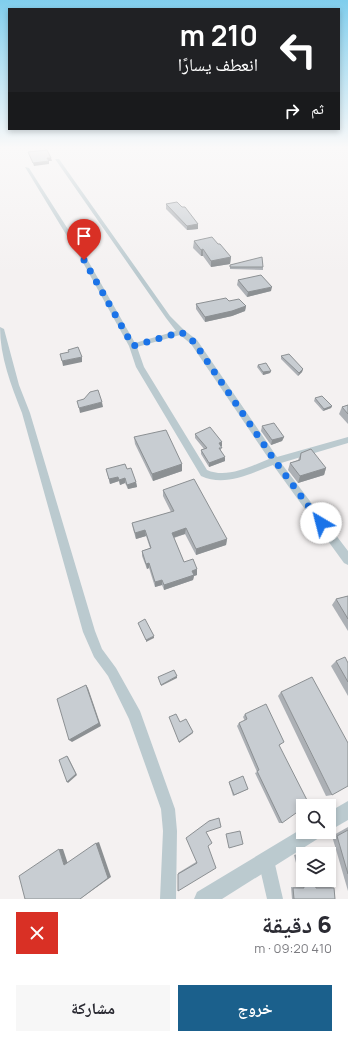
<!DOCTYPE html>
<html lang="ar">
<head>
<meta charset="utf-8">
<style>
	:root { --surface:#fff; --page:#f7f7f7; --text:#2b2b33; --muted:#7c7c81; --accent:#1b608c }
	body { margin:0; font-family:Manrope,"Noto Naskh Arabic",sans-serif; background:var(--page); color:var(--text); direction:rtl; height:100vh; display:flex; flex-direction:column; font-size:15px; white-space:nowrap }
	* { box-sizing:border-box; margin:0 }
	p { font-size:13px; color:var(--muted) }
	.icon { flex:none; width:22px; height:22px; fill:none; stroke:currentColor; stroke-width:2; stroke-linecap:round; stroke-linejoin:round }
	.map { position:relative; height:899px; overflow:hidden; direction:ltr }
	.panel { display:flex; flex-direction:column; background:var(--surface); flex:1 }
	.panel>* { flex:none }
	.top-card { position:absolute; left:8px; top:8px; width:332px; height:122px; border-radius:0px; box-shadow:0 2px 6px #0003; direction:rtl; background:#202124; color:#fff; overflow:hidden }
	.buttons { position:absolute; left:296px; top:799px; display:grid; gap:8px }
	.buttons a { display:grid; place-items:center; width:40px; height:40px; border-radius:0px; background:var(--surface); box-shadow:0 2px 6px #0003; font-size:20px }
	.pin { position:absolute; display:grid; place-items:center; width:34px; height:34px; color:#fff; margin:-41px -17px; border-radius:50% 50% 50% 0; rotate:-45deg; box-shadow:0 0 4px #0007 }
	.pin .icon { rotate:45deg }
	.me { position:absolute; width:44px; margin:-22px; rotate:323deg; stroke-linejoin:round; filter:drop-shadow(0 0 3px #0008) }
	.turn { display:flex; align-items:center; gap:14px; height:84px; padding:0 16px; font-size:18px }
	.turn .icon { width:52px; height:52px; stroke-width:2.5 }
	.turn b { display:block; font-size:28px; line-height:34px }
	.then { display:flex; align-items:center; height:38px; padding:0 16px; background:#0003; gap:8px; font-size:15px }
	.round { display:grid; place-items:center; flex:none; width:42px; height:42px; border-radius:0px; background:var(--page) }
	.headline { display:flex; align-items:center; justify-content:space-between; height:68px; padding:0 16px }
	h1 { font-size:24px; font-weight:800; line-height:30px }
	.primary-button { display:flex; gap:8px; margin-top:auto; padding:8px 16px }
	.primary-button a { flex:1; height:46px; border-radius:0px; background:var(--accent); color:#fff; font-size:16px; font-weight:800; line-height:46px; text-align:center }
	.primary-button a+a { background:var(--page); color:var(--text) }
	.map>svg:first-child { display:block }
	.lines { fill:none; stroke-linecap:round; stroke-linejoin:round }
	.minor { fill:#bbcacf; fill-rule:evenodd }
	.tertiary { fill:#bbcacf; fill-rule:evenodd }
	.wall { fill:#acb0b5 }
	.shaded-wall { fill:#8c9093 }
	.building { fill:#c8cdd2; stroke:#8c9093 }
	.route { stroke:#1a73e8; stroke-width:7; stroke-dasharray:0 12.6 }
</style>
</head>
<body>
<div class="map">
<svg width="348" height="899" viewBox="0 0 348 899">
	<rect width="100%" height="100%" fill="#f4f1f1"/>
	<g class="lines">
		<g class="minor">
			<path d="M55 159H59L170 316 184 330 197 340 277 457 348 437V443L281 463 348 551V565L344 563 273 465C249 474 225 487 201 476L136 367 129 346 81 259 25 167 29 168 87 259 135 343 176 331 166 318ZM180 335 191 344 269 459C251 466 227 479 207 470L144 367 137 347Z"/>
			<path d="M0 327 4 329 19 385 30 413 95 631 102 649 116 668 140 711 175 809 177 831 176 899H160L163 831 161 809 129 719 108 676 94 657 83 632 22 413C11 385 0 357 0 327Z"/>
			<polygon points="266,852 271,855 274,860 283,899 267,899 258,860 261,855"/>
		</g>
		<g class="tertiary">
			<polygon points="348,801 348,820 329,831 329,812"/>
			<polygon points="303,828 303,832 322,832 319,838 222,899 194,899 197,892"/>
		</g>
	</g>
	<g class="wall">
		<polygon points="166,204 198,224 198,229 187,230 166,209"/>
		<polygon points="194,241 231,257 230,264 211,267 203,256 201,256 193,248"/>
		<polygon points="230,267 263,267 263,270 230,269"/>
		<polygon points="238,280 271,291 247,297 237,285"/>
		<polygon points="229,301 246,306 245,311 232,316 205,322 196,309 196,304"/>
		<polygon points="281,356 303,369 302,372 298,376 281,359"/>
		<polygon points="258,365 271,371 270,373 263,375 257,367"/>
		<polygon points="315,398 332,406 331,408 323,411 314,401"/>
		<polygon points="348,405 348,424 339,414 342,407"/>
		<polygon points="262,426 284,437 282,441 271,445 261,431"/>
		<polygon points="195,434 222,446 221,446 221,451 225,461 209,467 201,454 201,450 204,449 195,438"/>
		<polygon points="134,437 182,464 182,471 153,481 135,444"/>
		<polygon points="301,453 326,468 324,475 298,483 288,470 290,463 298,460"/>
		<polygon points="106,469 127,469 136,482 137,487 128,489 125,483 120,485 119,481 110,484"/>
		<polygon points="163,490 227,539 226,545 196,555 185,534 174,538 184,562 197,569 197,575 194,576 193,580 164,590 162,585 155,587 149,568 147,569 142,556 142,551 150,548 146,536 136,539 133,529 132,523 171,512 163,496"/>
		<polygon points="348,596 348,631 332,605 336,599"/>
		<polygon points="336,661 348,663 348,696 331,666"/>
		<polygon points="281,692 332,795 326,796 278,696"/>
		<polygon points="245,714 281,744 279,746 282,823 279,823 255,773 257,772 237,726 239,723 245,721 243,717"/>
		<polygon points="229,782 248,789 233,796 229,783"/>
		<polygon points="348,827 348,891 332,836"/>
		<polygon points="206,832 208,846 178,891 178,873 196,862"/>
		<polygon points="305,852 307,853 316,887 331,887 334,888 335,899 292,899 291,887 302,887 294,855"/>
	</g>
	<g class="shaded-wall">
		<polygon points="47,158 51,158 52,161 49,161 49,164 34,166 33,163"/>
		<polygon points="198,224 198,229 187,230 187,226"/>
		<polygon points="203,249 203,256 201,256 201,250"/>
		<polygon points="231,257 230,264 211,267 211,261"/>
		<polygon points="272,287 271,291 247,297 248,292"/>
		<polygon points="246,306 245,311 232,316 205,322 205,317"/>
		<polygon points="82,357 82,362 63,366 62,361"/>
		<polygon points="303,369 302,372 298,376 299,373"/>
		<polygon points="271,371 270,373 263,375 263,372"/>
		<polygon points="102,402 103,407 80,413 79,408"/>
		<polygon points="332,406 331,408 323,411 324,409"/>
		<polygon points="284,437 282,441 271,445 272,440"/>
		<polygon points="222,442 222,446 219,448 219,443"/>
		<polygon points="225,457 225,461 209,467 209,463"/>
		<polygon points="182,464 182,471 153,481 152,474"/>
		<polygon points="326,468 324,475 298,483 300,476"/>
		<polygon points="118,477 119,481 110,484 109,479"/>
		<polygon points="125,478 125,483 120,485 119,480"/>
		<polygon points="136,482 137,487 128,489 127,485"/>
		<polygon points="186,528 185,534 172,538 172,533"/>
		<polygon points="145,530 146,536 136,539 135,533"/>
		<polygon points="227,539 226,545 196,555 196,549"/>
		<polygon points="149,563 149,568 147,569 146,564"/>
		<polygon points="197,569 197,575 194,576 193,580 164,590 164,585 192,571"/>
		<polygon points="162,580 162,585 155,587 155,582"/>
		<polygon points="154,636 154,638 146,642 146,640"/>
		<polygon points="177,676 177,678 161,686 161,685"/>
		<polygon points="86,685 88,688 101,726 72,742 69,740"/>
		<polygon points="193,732 193,733 179,743 179,742"/>
		<polygon points="67,756 68,757 77,775 68,783 67,782"/>
		<polygon points="99,842 111,877 80,899 96,843"/>
		<polygon points="59,849 63,849 68,864 64,865"/>
	</g>
	<g class="building">
		<polygon points="47,150 51,158 47,158 49,161 33,163 28,152"/>
		<polygon points="177,202 182,207 185,207 198,224 187,226 166,204"/>
		<polygon points="212,237 218,244 220,244 231,257 211,261 203,249 201,250 194,241"/>
		<polygon points="262,257 263,267 230,267 230,265"/>
		<polygon points="261,275 272,287 248,292 238,280"/>
		<polygon points="226,298 229,301 239,299 246,306 232,311 205,317 196,304"/>
		<polygon points="78,347 82,357 62,361 60,354 69,352 68,350"/>
		<polygon points="289,354 303,369 299,373 281,356"/>
		<polygon points="266,363 271,371 263,372 258,365"/>
		<polygon points="98,390 102,402 79,408 77,401 84,399 90,392"/>
		<polygon points="322,396 332,406 324,409 315,398"/>
		<polygon points="348,405 348,414 342,407"/>
		<polygon points="274,423 284,437 272,440 262,426"/>
		<polygon points="210,427 222,442 219,443 222,448 219,448 225,457 209,463 201,450 207,448 195,434"/>
		<polygon points="166,430 182,464 152,474 134,437"/>
		<polygon points="311,449 326,468 300,476 290,463 300,460 301,453"/>
		<polygon points="125,464 127,469 131,468 136,482 127,485 125,478 119,480 118,477 109,479 106,469"/>
		<polygon points="194,479 227,539 196,549 186,528 172,533 184,562 193,559 197,569 192,571 194,575 164,585 162,580 155,582 149,563 146,564 142,551 151,548 145,530 135,533 132,523 174,511 163,490"/>
		<polygon points="348,596 348,619 336,599"/>
		<polygon points="145,619 154,636 146,640 138,623"/>
		<polygon points="345,657 348,663 348,682 336,661"/>
		<polygon points="174,670 177,676 161,685 158,677"/>
		<polygon points="312,677 348,743 348,786 332,795 281,692"/>
		<polygon points="86,685 99,723 69,740 57,699"/>
		<polygon points="266,704 284,742 279,745 309,804 307,806 303,806 303,808 282,823 257,771 259,770 239,723 247,719 245,714"/>
		<polygon points="176,714 180,722 186,719 193,732 179,742 169,717"/>
		<polygon points="67,756 76,774 67,782 59,760"/>
		<polygon points="243,776 248,789 234,795 229,782"/>
		<polygon points="219,818 221,827 206,832 212,843 208,846 216,868 178,891 178,874 197,863 186,838 209,821"/>
		<polygon points="348,830 348,874 337,836"/>
		<polygon points="240,831 243,844 229,848 226,834"/>
		<polygon points="96,843 108,878 80,899 25,899 19,876 59,849 64,865"/>
		<polygon points="307,853 307,854 303,854 303,880 314,880 316,888 334,888 335,899 294,899 293,888 304,888 297,856"/>
	</g>
	<linearGradient id="sky" x2="0" y2="1"><stop stop-color="#80ceed"/><stop offset="0.54" stop-color="#faf9f9"/><stop offset="1" stop-color="#faf9f9" stop-opacity="0"/></linearGradient>
	<rect width="348" height="273" fill="url(#sky)"/>
	<g class="lines">
		<polyline class="route" points="84,260 133,346 181,332 194,342 275,461 321,523"/>
	</g>
</svg>
<div class="buttons">
<a><svg class="icon" aria-label="search" viewBox="0 0 24 24"><circle cx="10" cy="10" r="6"/><path d="M15 15l6 6"/></svg></a>
<a><svg class="icon" aria-label="layers" viewBox="0 0 24 24"><path d="M12 4l9 5-9 5-9-5zM3 14l9 5 9-5"/></svg></a>
</div>
<div class="pin" style="left:84px;top:260px;background:#d93025"><svg class="icon" aria-label="arrive" viewBox="0 0 24 24"><path d="M6 21V4h12l-3 4 3 4H6"/></svg></div>
<svg class="me" style="left:321px;top:523px" viewBox="-20 -20 40 40"><circle r="19" fill="#fff"/><path d="M0-13L10 11 0 6-10 11z" fill="#1a73e8"/></svg>
<div class="top-card">
<div class="turn"><svg class="icon" aria-label="left" viewBox="0 0 24 24"><path d="M17 20v-9H6M10 6l-5 5 5 5"/></svg><div><b>210 m</b>انعطف يسارًا</div></div>
<div class="then">ثم<svg class="icon" aria-label="right" viewBox="0 0 24 24"><path d="M7 20v-9h11M14 6l5 5-5 5"/></svg></div>
</div>
</div>
<section class="panel">
<div class="headline"><div><h1>6 دقيقة</h1><p>410 m · 09:20</p></div><a class="round" style="background:#d93025;color:#fff"><svg class="icon" aria-label="close" viewBox="0 0 24 24"><path d="M6 6l12 12M18 6L6 18"/></svg></a></div>
<div class="primary-button"><a>خروج</a><a>مشاركة</a></div>
</section>
</body>
</html>
